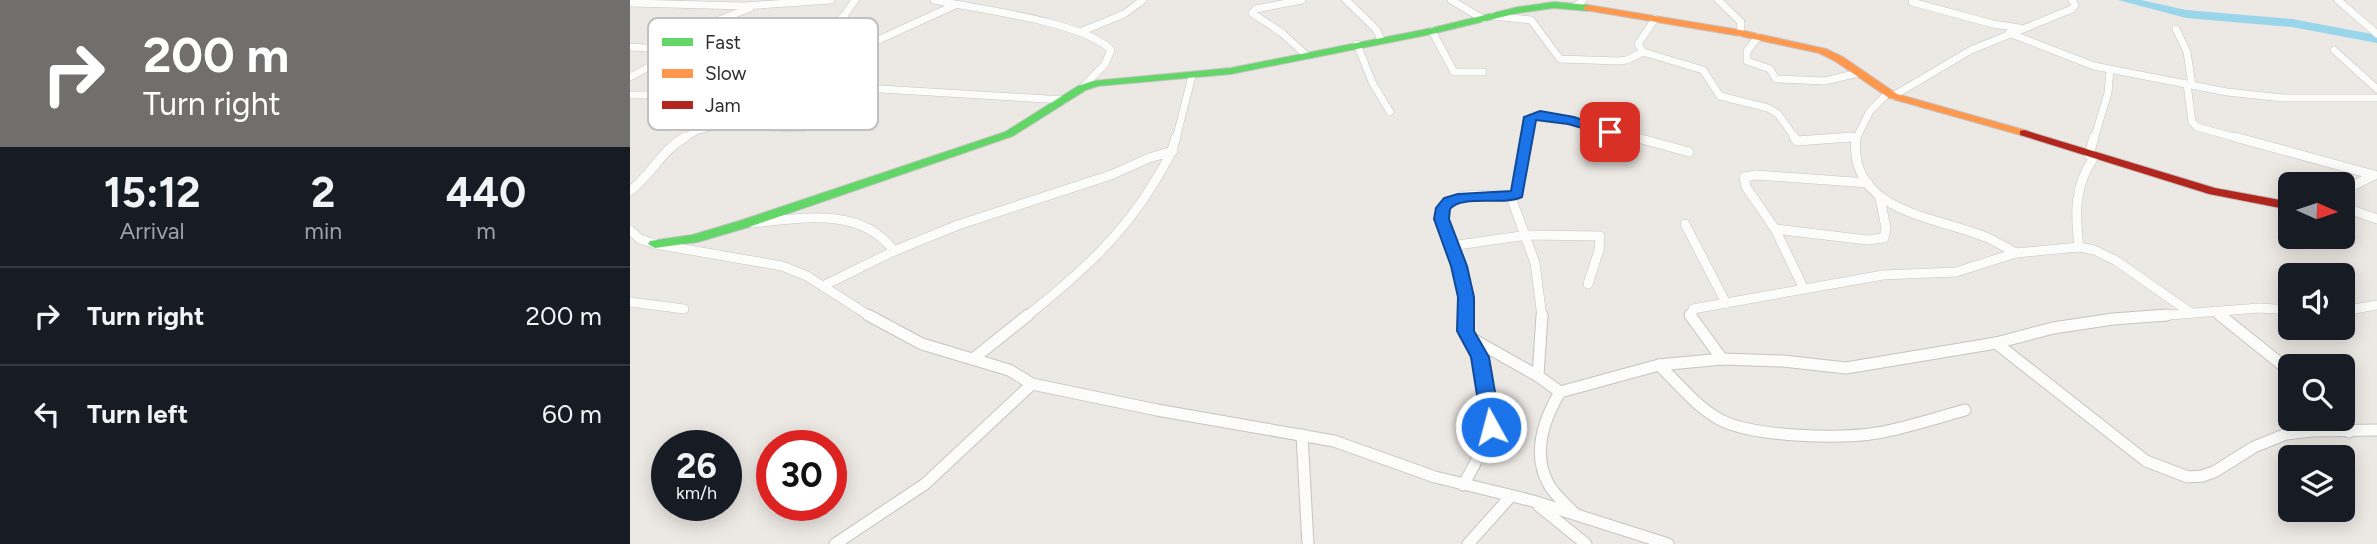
<!DOCTYPE html>
<html lang="en">
<head>
<meta charset="utf-8">
<style>
	:root { --surface:#171b24; --page:#20242c; --text:#f1f3f6; --muted:#9ea1a6; --line:#363941 }
	body { margin:0; font-family:Figtree,sans-serif; background:var(--page); color:var(--text); height:100vh; display:flex; flex-direction:column; font-size:26px; white-space:nowrap }
	* { box-sizing:border-box; margin:0 }
	p { font-size:23px; color:var(--muted) }
	.icon { flex:none; width:38px; height:38px; fill:none; stroke:currentColor; stroke-width:2; stroke-linecap:round; stroke-linejoin:round }
	.map { position:relative; flex:1; overflow:hidden }
	.side { display:flex; flex-direction:column; background:var(--surface); width:630px }
	.side>* { flex:none }
	.hud { background:#706f6e; color:#fff; overflow:hidden }
	.needle { width:46px; rotate:93deg }
	.fabs { position:absolute; left:1648px; top:172px; display:grid; gap:14px }
	.fabs a { display:grid; place-items:center; width:77px; height:77px; border-radius:10px; background:var(--surface); box-shadow:0 4px 18px #0003; font-size:35px }
	.speed { position:absolute; left:21px; top:430px; display:flex; gap:14px; font-size:35px; font-weight:700; text-align:center }
	.speed>* { display:grid; place-content:center; width:91px; height:91px; border-radius:50%; background:var(--surface); box-shadow:0 4px 18px #0003; line-height:1 }
	.speed small { font-size:18px; font-weight:400 }
	.speed .limit { border:10px solid #d22; background:#fff; color:#111 }
	.pin { position:absolute; display:grid; place-items:center; width:60px; height:60px; color:#fff; margin:-30px; border-radius:14px; box-shadow:0 4px 10px #0006 }
	.me { position:absolute; width:77px; margin:-38px; rotate:353deg; stroke-linejoin:round; filter:drop-shadow(0 0 5px #0008) }
	.turn { display:flex; align-items:center; gap:24px; height:147px; padding:0 28px; font-size:32px }
	.turn .icon { width:91px; height:91px; stroke-width:2.5 }
	.turn b { display:block; font-size:49px; line-height:60px }
	.eta { display:flex; justify-content:space-evenly; align-items:center; height:119px; text-align:center }
	.eta b { font-size:42px; font-weight:700; line-height:49px }
	ul { padding:0; list-style:none }
	li { display:flex; align-items:center; gap:21px; height:98px; padding:0 28px; border-top:2px solid var(--line) }
	li div { flex:1 }
	li b { display:block; font-size:26px }
	li em { font-style:normal }
	main { display:flex; flex:1; min-height:0 }
	.map>svg:first-child { display:block }
	.lines { fill:none; stroke-linecap:round; stroke-linejoin:round }
	.river { fill:#99d6ec; fill-rule:evenodd }
	.street-far2-casing { stroke:#c5c4c5; stroke-width:8 }
	.street-far1-casing { stroke:#c5c4c5; stroke-width:10 }
	.street-casing { stroke:#c5c4c5; stroke-width:13 }
	.fast-casing { stroke:#c5c4c5; stroke-width:2 }
	.slow-casing { stroke:#c5c4c5; stroke-width:2 }
	.jam-casing { stroke:#c5c4c5; stroke-width:2 }
	.street-far2 { stroke:#fcfcfb; stroke-width:7 }
	.street-far1 { stroke:#fcfcfb; stroke-width:9 }
	.street { stroke:#fcfcfb; stroke-width:11 }
	.fast { fill:#63d668; fill-rule:evenodd }
	.slow { fill:#ff974d; fill-rule:evenodd }
	.jam { fill:#b3261e; fill-rule:evenodd }
	.route { fill:#1a73e8; stroke:#114b97; stroke-width:2 }
	.key { fill:#fff; stroke:#c0c0c0; stroke-width:2 }
	.key-label { font-size:19px; fill:#2e2e2e }
</style>
</head>
<body>
<main>
<section class="side">
<div class="hud">
<div class="turn"><svg class="icon" aria-label="right" viewBox="0 0 24 24"><path d="M7 20v-9h11M14 6l5 5-5 5"/></svg><div><b>200 m</b>Turn right</div></div>
</div>
<div class="eta">
<div><b>15:12</b><p>Arrival</p></div>
<div><b>2</b><p>min</p></div>
<div><b>440</b><p>m</p></div>
</div>
<ul>
<li><svg class="icon" aria-label="right" viewBox="0 0 24 24"><path d="M7 20v-9h11M14 6l5 5-5 5"/></svg><div><b>Turn right</b></div><em>200 m</em></li>
<li><svg class="icon" aria-label="left" viewBox="0 0 24 24"><path d="M17 20v-9H6M10 6l-5 5 5 5"/></svg><div><b>Turn left</b></div><em>60 m</em></li>
</ul>
</section>
<div class="map">
<svg width="1747" height="544" viewBox="0 0 1747 544">
	<rect width="100%" height="100%" fill="#ece8e4"/>
	<g class="lines">
		<polygon class="river" points="1488,0 1511,0 1556,10 1662,19 1747,35 1747,43 1662,27 1556,18"/>
		<g class="street-far2-casing">
			<g id="street-far2">
				<path d="M304 0C346 9 452 21 481 50L475 64 452 88"/>
				<polyline points="672,0 626,9 622,13 652,33 676,55"/>
				<polyline points="716,0 746,29 751,40"/>
				<polyline points="821,0 853,19"/>
				<polyline points="1088,0 1111,22 1110,33"/>
				<polyline points="1708,0 1747,34"/>
				<polyline points="1282,2 1363,24 1389,28"/>
				<polyline points="0,3 114,6 201,0"/>
				<polyline points="325,5 189,67 170,78 162,87 250,89 434,100"/>
				<polyline points="946,6 953,0"/>
				<polyline points="863,16 901,20 930,59 988,61 997,60 1013,52"/>
				<polyline points="1025,19 1008,44 1013,52 1073,70 1090,96 1138,108 1148,114 1166,139"/>
				<polyline points="1546,29 1557,52 1562,85"/>
				<polyline points="802,31 824,72 853,72"/>
				<polyline points="450,32 494,14 513,0"/>
				<polyline points="1379,33 1464,66 1597,92 1653,98 1747,98"/>
				<polyline points="1128,37 1117,51 1117,61 1140,69 1146,79 1195,81 1228,73"/>
				<polyline points="727,44 742,82 760,112"/>
				<polyline points="0,47 50,50"/>
				<polyline points="1704,50 1747,89"/>
				<polyline points="223,51 189,37 214,16 225,0"/>
				<polyline points="0,77 51,50 84,22 120,8"/>
				<polyline points="1557,84 1562,122 1567,127 1611,139"/>
				<polyline points="0,95 23,95 58,109 73,110 162,87"/>
				<polyline points="1263,96 1341,50 1442,9 1445,5 1442,0"/>
				<polyline points="52,139 68,130 108,120 137,127 173,128"/>
				<polyline points="546,139 562,76"/>
				<polyline points="895,139 898,120 904,115 939,120 1010,139"/>
				<polyline points="1196,139 1226,137"/>
				<polyline points="1226,139 1240,111 1257,94"/>
				<polyline points="1464,139 1478,93 1480,70"/>
			</g>
		</g>
		<g class="street-far1-casing">
			<g id="street-far1">
				<polyline points="1004,137 1059,152"/>
				<polyline points="1164,137 1167,141 1221,137"/>
				<path d="M1226 137C1218 211 1302 216 1353 236 1364 240 1375 247 1386 253"/>
				<polyline points="1605,137 1744,175"/>
				<polyline points="1459,155 1464,137"/>
				<path d="M0 191C22 174 31 151 55 137"/>
				<polyline points="1713,191 1744,175"/>
				<polyline points="881,197 905,263 912,317"/>
				<polyline points="1713,207 1747,219"/>
				<path d="M122 223C170 218 232 206 264 251"/>
				<polyline points="1055,224 1096,303"/>
				<polyline points="1145,229 1237,240 1254,238 1256,228 1250,198"/>
				<polyline points="0,230 10,239 25,244 152,266 177,276 241,317"/>
				<polyline points="821,246 898,235 970,236 969,250 958,284"/>
				<path d="M1449 247C1445 212 1444 187 1464 157"/>
				<polyline points="193,286 264,251 328,225 481,175 519,158 543,151"/>
				<polyline points="1173,287 1145,229 1116,187 1114,177 1126,175 1238,183"/>
				<polyline points="0,302 54,309"/>
				<polyline points="1585,311 1592,317"/>
				<polyline points="1713,311 1747,305"/>
				<path d="M396 317C447 276 492 237 525 181 534 166 542 154 546 137"/>
				<path d="M834 317C835 304 835 292 832 279 827 258 794 208 827 198 844 192 863 197 881 197L887 194 895 137"/>
				<polyline points="1061,317 1063,309 1253,275 1326,272 1386,253 1449,247 1464,250 1485,260 1561,313"/>
				<polyline points="1514,317 1629,308 1661,310"/>
			</g>
		</g>
		<g class="street-casing">
			<g id="street">
				<polyline points="238,315 292,344 379,370 402,384 527,410 704,441 805,477 903,501 1038,544"/>
				<polyline points="834,315 839,337 908,376 930,392"/>
				<polyline points="1060,315 1092,359"/>
				<polyline points="1590,315 1661,372"/>
				<polyline points="1366,343 1516,461 1558,477 1572,476 1584,472 1624,447 1656,434 1682,431 1747,430"/>
				<polyline points="343,359 398,315"/>
				<path d="M1029 365C1049 384 1068 409 1093 421 1127 437 1210 439 1247 433 1276 428 1306 418 1335 410"/>
				<polyline points="908,376 912,315"/>
				<polyline points="1707,418 1719,432"/>
				<polyline points="672,435 678,544"/>
				<path d="M833 485C866 430 870 398 840 339"/>
				<polyline points="909,506 956,544"/>
				<path d="M944 513C936 504 923 494 918 483 902 453 914 419 930 392L1029 365 1092 359 1153 361 1216 368 1366 343 1423 328 1483 319 1537 315"/>
				<polyline points="205,544 295,484 402,384"/>
				<polyline points="838,544 881,496"/>
			</g>
		</g>
		<g class="fast-casing">
			<polygon id="fast" points="924,2 958,5 963,8 958,11 924,8 888,13 802,34 601,74 468,86 456,90 383,136 119,227 68,242 25,248 18,244 20,241 62,235 109,221 375,132 448,86 463,81 601,68 802,28 888,7"/>
		</g>
		<g class="slow-casing">
			<polygon id="slow" points="958,5 1110,30 1196,49 1213,57 1267,94 1398,131 1400,133 1394,136 1259,98 1205,61 1189,53 1110,36 955,10 953,8"/>
		</g>
		<g class="jam-casing">
			<polygon id="jam" points="1394,130 1585,188 1661,202 1661,210 1579,194 1390,135 1390,131"/>
		</g>
		<use href="#street-far2" class="street-far2"/>
		<use href="#street-far1" class="street-far1"/>
		<use href="#street" class="street"/>
		<use href="#fast" class="fast"/>
		<use href="#slow" class="slow"/>
		<use href="#jam" class="jam"/>
	</g>
	<path class="route" d="M910 111 944 117 987 132 980 136 938 124 906 120 892 197C873 206 832 194 820 209L819 219 837 266 844 297V331L859 357 871 427 868 432H854L852 427 841 357 827 331 828 297 821 266 804 219 806 208 814 198 828 194 881 191 894 117Z"/>
	<rect x="18" y="18" width="230" height="112" rx="10" class="key"/>
	<rect x="32" y="38" width="31" height="8" fill="#63d668"/>
	<rect x="32" y="69" width="31" height="9" fill="#ff974d"/>
	<rect x="32" y="101" width="31" height="8" fill="#b3261e"/>
	<g class="key-label">
		<text x="75" y="49">Fast</text>
		<text x="75" y="80">Slow</text>
		<text x="75" y="112">Jam</text>
	</g>
</svg>
<div class="fabs">
<a><svg class="needle" viewBox="-14 -14 28 28"><path d="M0-13l5 13h-10z" fill="#e53935"/><path d="M0 13l5-13h-10z" fill="#9ea1a6"/></svg></a>
<a><svg class="icon" aria-label="sound" viewBox="0 0 24 24"><path d="M4 9h4l5-4v14l-5-4H4zM17 9q2 3 0 6"/></svg></a>
<a><svg class="icon" aria-label="search" viewBox="0 0 24 24"><circle cx="10" cy="10" r="6"/><path d="M15 15l6 6"/></svg></a>
<a><svg class="icon" aria-label="layers" viewBox="0 0 24 24"><path d="M12 4l9 5-9 5-9-5zM3 14l9 5 9-5"/></svg></a>
</div>
<div class="speed"><div>26<small>km/h</small></div><div class="limit">30</div></div>
<div class="pin" style="left:980px;top:132px;background:#d93025"><svg class="icon" aria-label="arrive" viewBox="0 0 24 24"><path d="M6 21V4h12l-3 4 3 4H6"/></svg></div>
<svg class="me" style="left:861px;top:427px" viewBox="-20 -20 40 40"><circle r="17" fill="#1a73e8" stroke="#fff" stroke-width="3"/><path d="M0-11L8 9 0 5-8 9z" fill="#fff"/></svg>
</div>
</main>
</body>
</html>
